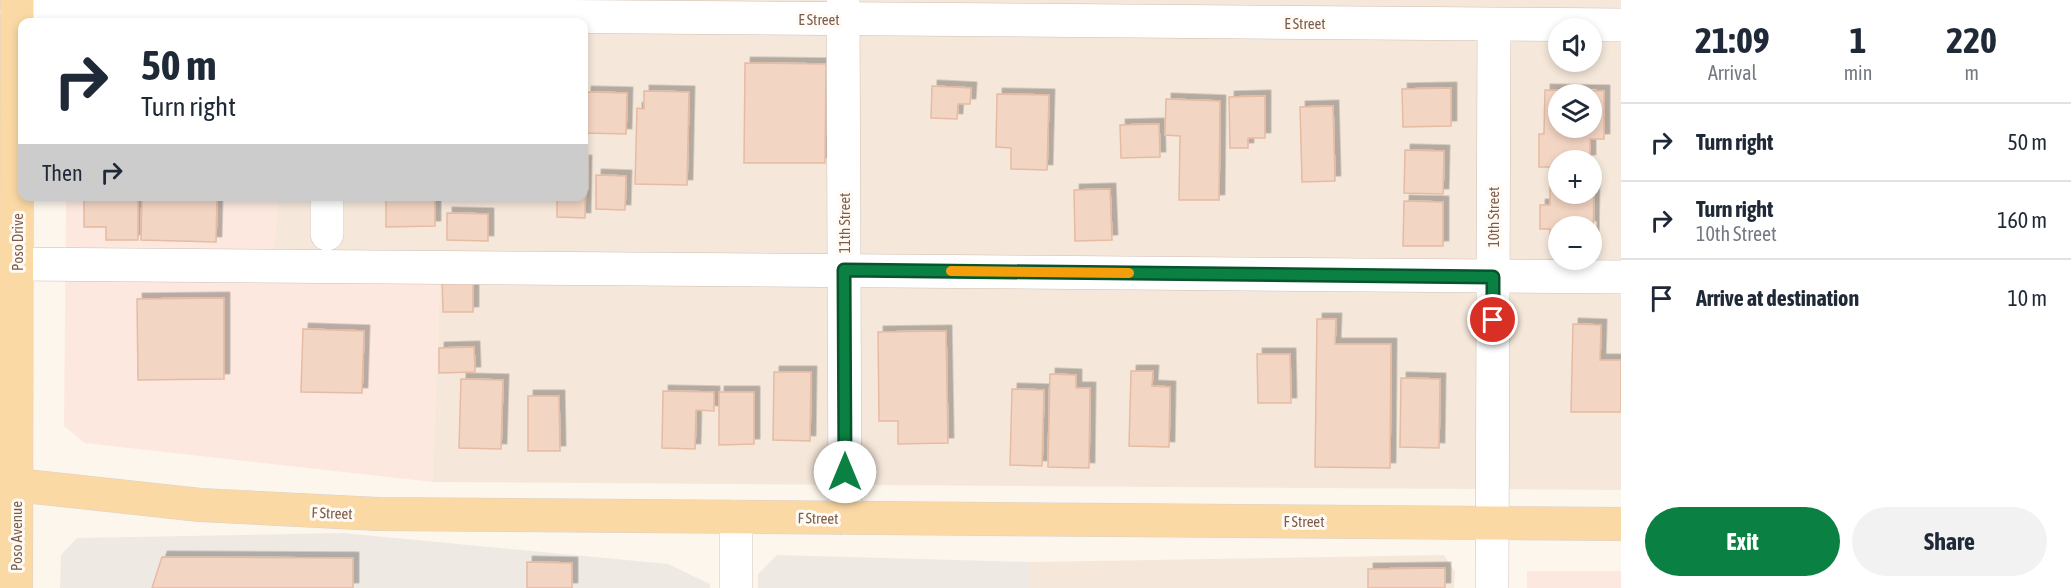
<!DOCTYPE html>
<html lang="en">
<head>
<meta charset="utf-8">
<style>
	:root { --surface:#fff; --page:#f2f2f3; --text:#1f2937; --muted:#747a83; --line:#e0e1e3; --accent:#0b8043 }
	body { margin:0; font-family:"Asap Condensed",sans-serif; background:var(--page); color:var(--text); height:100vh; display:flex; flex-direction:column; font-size:22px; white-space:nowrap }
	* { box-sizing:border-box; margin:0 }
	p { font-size:20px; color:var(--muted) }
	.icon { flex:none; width:33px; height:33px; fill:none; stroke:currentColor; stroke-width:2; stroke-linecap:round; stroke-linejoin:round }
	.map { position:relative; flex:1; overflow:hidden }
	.side { display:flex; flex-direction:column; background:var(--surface); width:450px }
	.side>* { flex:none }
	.hud { position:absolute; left:18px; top:18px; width:570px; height:183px; border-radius:12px; box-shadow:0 3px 9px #0003; background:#fff; color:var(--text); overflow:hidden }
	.buttons { position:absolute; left:1548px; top:18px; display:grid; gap:12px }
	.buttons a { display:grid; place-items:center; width:54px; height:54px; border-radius:50%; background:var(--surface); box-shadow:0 3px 9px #0003; font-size:30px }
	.pin { position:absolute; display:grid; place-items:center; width:51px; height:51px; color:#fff; margin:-26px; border:3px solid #fff; border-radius:50%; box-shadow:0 2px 6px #0007 }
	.me { position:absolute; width:66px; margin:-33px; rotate:0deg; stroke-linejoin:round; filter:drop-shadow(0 0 4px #0008) }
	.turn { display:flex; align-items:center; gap:21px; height:126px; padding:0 24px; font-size:27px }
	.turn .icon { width:78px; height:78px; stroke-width:2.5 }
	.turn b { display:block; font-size:42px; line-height:51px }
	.then { display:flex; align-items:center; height:57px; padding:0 24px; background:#0003; gap:12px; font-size:22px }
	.eta { display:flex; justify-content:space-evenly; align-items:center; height:102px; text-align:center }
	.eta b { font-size:36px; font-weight:700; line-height:42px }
	.primary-button { display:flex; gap:12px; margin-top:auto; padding:12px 24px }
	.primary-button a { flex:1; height:69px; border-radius:36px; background:var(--accent); color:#fff; font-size:24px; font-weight:700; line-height:69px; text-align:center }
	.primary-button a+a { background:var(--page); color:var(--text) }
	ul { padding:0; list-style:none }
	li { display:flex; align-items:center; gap:18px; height:78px; padding:0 24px; border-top:2px solid var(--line) }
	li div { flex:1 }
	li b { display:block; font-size:22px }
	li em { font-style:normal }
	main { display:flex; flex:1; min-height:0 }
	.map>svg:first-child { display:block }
	.residential { fill:#f5e8da; fill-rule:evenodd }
	.commercial { fill:#fde8e0 }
	.industrial { fill:#efe9e4 }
	.building { fill:#f3d5c3; stroke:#e6bba3; stroke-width:1.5; fill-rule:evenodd; filter:url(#shadow) }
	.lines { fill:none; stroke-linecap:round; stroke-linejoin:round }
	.minor-casing { stroke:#d1beb0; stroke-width:34 }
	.major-casing { stroke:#dad1cd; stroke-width:34 }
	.minor { stroke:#fff; stroke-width:33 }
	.major { stroke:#fbd9a5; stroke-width:33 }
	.route-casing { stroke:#07532c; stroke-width:15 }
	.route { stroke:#0b8043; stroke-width:10 }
	.slow { stroke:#f59e0b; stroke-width:10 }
	.labels { text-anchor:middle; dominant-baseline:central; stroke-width:6; stroke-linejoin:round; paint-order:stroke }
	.street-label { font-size:15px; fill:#7a5c4d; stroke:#fffaf3 }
</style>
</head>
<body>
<main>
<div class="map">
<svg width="1621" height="588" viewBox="0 0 1621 588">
	<defs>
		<filter id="shadow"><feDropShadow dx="5.5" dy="-5.5" stdDeviation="0" flood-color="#0004"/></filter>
	</defs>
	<rect width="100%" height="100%" fill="#fdf6ec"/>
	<g class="residential">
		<path d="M68 0H1621V490L432 482 441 254 273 259 278 197 584 196V22ZM1558 28H1592V62H1558ZM1558 94H1592V128H1558ZM1558 160H1592V194H1558ZM1558 226H1592V260H1558Z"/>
		<polygon points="1444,555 1455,572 1454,588 1030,588 1030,562"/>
	</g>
	<g class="commercial">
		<polygon points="66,197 278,197 274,258 441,254 432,482 85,443 64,426"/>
		<rect x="1527" y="571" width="94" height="17"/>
	</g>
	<g class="industrial">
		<polygon points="343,533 668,564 710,584 710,588 60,588 61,555 77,538"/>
		<polygon points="777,555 1030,562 1030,588 758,588 758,574"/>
	</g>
	<g class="building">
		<polygon points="745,63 826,64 825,163 744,163"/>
		<polygon points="932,86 971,88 970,104 958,104 957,119 931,118"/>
		<polygon points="1451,88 1451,126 1403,127 1402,89"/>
		<path d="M1545 90 1604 91V139H1590V160H1558V167H1539V134H1544ZM1558 94H1592V128H1558Z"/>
		<polygon points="644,91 689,92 687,185 635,184 637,108 644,109"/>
		<polygon points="586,92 627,93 626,134 585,133"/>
		<polygon points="997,94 1049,95 1047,170 1011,169 1011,148 996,147"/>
		<polygon points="1265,96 1265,138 1248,138 1248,148 1230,148 1229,97"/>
		<polygon points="1166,99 1220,101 1219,200 1179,200 1180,136 1165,135"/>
		<polygon points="1333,106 1335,181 1302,182 1300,107"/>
		<polygon points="1159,124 1160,157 1121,158 1120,125"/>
		<polygon points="1405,150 1444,151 1443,194 1404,193"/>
		<polygon points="584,161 586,161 585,218 557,217 557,196 584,196"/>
		<polygon points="596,175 626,176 625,210 596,209"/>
		<polygon points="1592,179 1594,179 1593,246 1592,246 1592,226 1558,226 1558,246 1549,246 1550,229 1540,229 1540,205 1550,205 1550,187 1558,187 1558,194 1592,194"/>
		<polygon points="1110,189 1112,240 1075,241 1074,190"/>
		<polygon points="84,196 138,196 138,240 106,240 106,227 84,227"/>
		<polygon points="142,196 217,196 216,242 141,240"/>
		<polygon points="386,196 435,196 435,226 386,227"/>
		<polygon points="1404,201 1443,202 1443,246 1403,246"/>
		<polygon points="447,213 488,214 488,241 447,240"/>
		<polygon points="473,274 473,312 443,312 442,275"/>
		<polygon points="224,298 224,379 138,380 137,299"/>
		<polygon points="1317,319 1336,319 1335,344 1391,344 1390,468 1315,467"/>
		<polygon points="1573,324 1601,325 1600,360 1621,360 1621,412 1571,412"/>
		<polygon points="303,329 364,331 362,393 301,392"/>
		<polygon points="946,331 948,443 898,444 898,421 879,421 878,332"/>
		<polygon points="474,347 475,372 439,373 439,348"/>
		<polygon points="1257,354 1290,354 1291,403 1258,403"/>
		<polygon points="1131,371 1153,371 1152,386 1170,387 1169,447 1129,446"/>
		<polygon points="774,372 811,372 810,441 773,440"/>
		<polygon points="1050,374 1076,375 1076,388 1090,388 1089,468 1048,467"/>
		<polygon points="1401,378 1440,379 1439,448 1400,447"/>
		<polygon points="461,379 503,380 501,449 459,448"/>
		<polygon points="1012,389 1044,390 1042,466 1010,465"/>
		<polygon points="663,391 714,392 714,411 696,410 695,449 662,448"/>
		<polygon points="719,392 754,392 754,444 719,445"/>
		<polygon points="528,396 559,396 560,451 528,451"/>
		<polygon points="162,557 353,558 353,588 152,588"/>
		<polygon points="527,562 572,563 572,588 527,588"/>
		<polygon points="1445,568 1445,588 1368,588 1368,569"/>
	</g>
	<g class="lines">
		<g class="minor-casing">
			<g id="minor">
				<polyline points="843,0 845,518"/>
				<polyline points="17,12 1621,25"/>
				<polyline points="327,196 327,234"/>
				<polyline points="17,264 1621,277"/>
				<polyline points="736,588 736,517"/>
				<polyline points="1492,588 1494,25"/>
			</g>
		</g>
		<g class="major-casing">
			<g id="major">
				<polyline points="0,490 16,485 200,505 378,514 1621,524"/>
				<polyline points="16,588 17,0"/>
			</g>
		</g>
		<use href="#minor" class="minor"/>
		<use href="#major" class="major"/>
	</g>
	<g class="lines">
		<g class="route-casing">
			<polyline id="route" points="845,472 844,270 1493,277 1493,320"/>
		</g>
		<use href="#route" class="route"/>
		<polyline class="slow" points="951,271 1129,273"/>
	</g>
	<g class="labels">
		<g class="street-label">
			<text x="819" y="19">E Street</text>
			<text x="1305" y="23">E Street</text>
			<text transform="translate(1493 217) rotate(-90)">10th Street</text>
			<text transform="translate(844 223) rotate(-90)">11th Street</text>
			<text transform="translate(17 242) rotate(-90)">Poso Drive</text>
			<text transform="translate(332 513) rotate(2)">F Street</text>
			<text transform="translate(818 518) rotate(1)">F Street</text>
			<text x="1304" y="521">F Street</text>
			<text transform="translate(16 536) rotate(-90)">Poso Avenue</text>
		</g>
	</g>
</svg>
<div class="buttons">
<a><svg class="icon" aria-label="sound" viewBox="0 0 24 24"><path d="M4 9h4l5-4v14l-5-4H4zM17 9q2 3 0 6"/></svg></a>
<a><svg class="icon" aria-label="layers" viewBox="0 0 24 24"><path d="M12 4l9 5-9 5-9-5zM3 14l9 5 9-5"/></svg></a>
<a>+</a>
<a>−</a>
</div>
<div class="pin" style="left:1493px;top:320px;background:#d93025"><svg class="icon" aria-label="arrive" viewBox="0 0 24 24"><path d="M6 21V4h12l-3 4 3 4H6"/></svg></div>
<svg class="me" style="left:845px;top:472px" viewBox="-20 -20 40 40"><circle r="19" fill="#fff"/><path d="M0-13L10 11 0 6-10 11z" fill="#0b8043"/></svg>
<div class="hud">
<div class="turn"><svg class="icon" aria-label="right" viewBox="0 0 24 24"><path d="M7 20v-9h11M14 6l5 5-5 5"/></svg><div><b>50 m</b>Turn right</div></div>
<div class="then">Then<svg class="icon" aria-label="right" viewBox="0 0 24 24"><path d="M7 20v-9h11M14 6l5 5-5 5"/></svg></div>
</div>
</div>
<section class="side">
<div class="eta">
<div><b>21:09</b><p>Arrival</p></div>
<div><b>1</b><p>min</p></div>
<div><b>220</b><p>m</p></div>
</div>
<ul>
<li><svg class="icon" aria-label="right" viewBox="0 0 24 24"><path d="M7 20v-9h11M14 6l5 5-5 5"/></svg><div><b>Turn right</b></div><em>50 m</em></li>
<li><svg class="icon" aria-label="right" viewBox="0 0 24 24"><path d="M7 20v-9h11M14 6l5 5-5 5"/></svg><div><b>Turn right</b><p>10th Street</p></div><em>160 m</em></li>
<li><svg class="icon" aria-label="arrive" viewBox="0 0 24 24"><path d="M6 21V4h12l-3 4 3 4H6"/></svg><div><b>Arrive at destination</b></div><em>10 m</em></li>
</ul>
<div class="primary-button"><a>Exit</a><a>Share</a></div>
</section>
</main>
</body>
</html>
